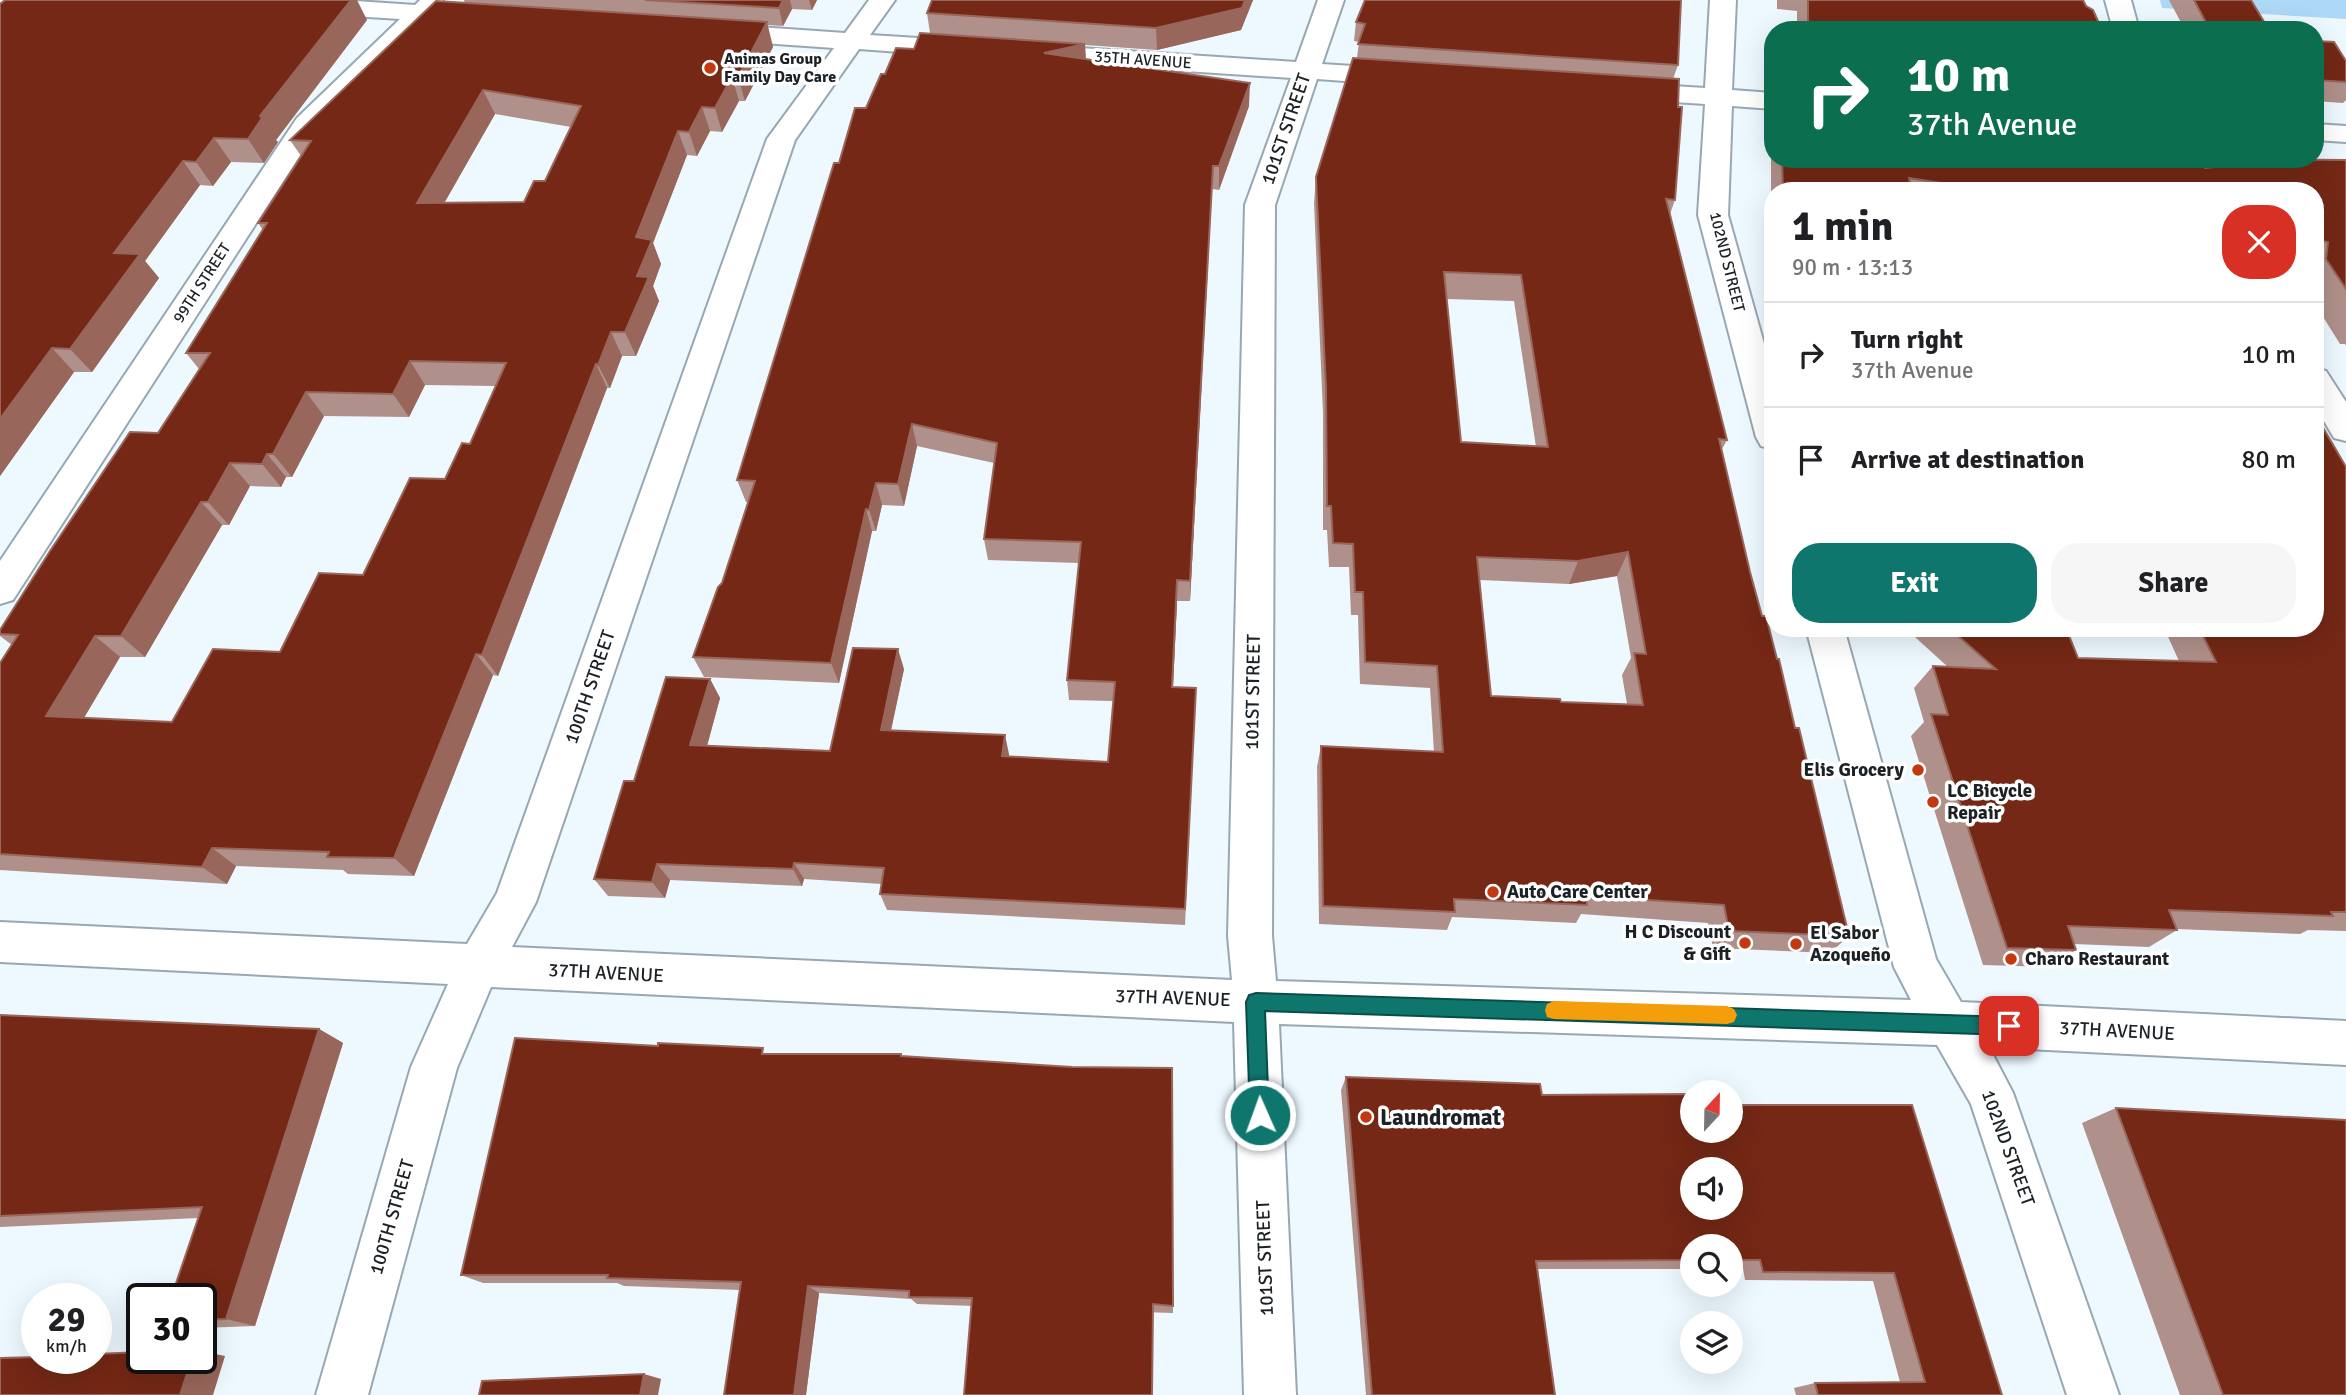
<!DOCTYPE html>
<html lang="en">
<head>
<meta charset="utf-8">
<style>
	:root { --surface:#fff; --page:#f6f6f6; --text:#202124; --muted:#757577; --line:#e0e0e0; --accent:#0f766e }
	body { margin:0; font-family:Signika,sans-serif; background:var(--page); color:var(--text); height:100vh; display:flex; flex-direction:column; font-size:26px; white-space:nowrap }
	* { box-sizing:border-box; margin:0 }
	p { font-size:23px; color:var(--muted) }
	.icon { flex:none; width:38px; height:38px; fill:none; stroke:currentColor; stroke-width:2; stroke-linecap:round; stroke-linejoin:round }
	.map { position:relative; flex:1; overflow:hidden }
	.drawer { position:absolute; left:1764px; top:182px; width:560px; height:455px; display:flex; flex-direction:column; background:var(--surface); border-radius:28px; box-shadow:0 7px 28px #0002 }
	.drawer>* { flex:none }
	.top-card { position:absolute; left:1764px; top:21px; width:560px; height:147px; border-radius:28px; box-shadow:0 7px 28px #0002; background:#0b6e4f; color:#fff; overflow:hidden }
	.needle { width:46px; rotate:22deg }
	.tools { position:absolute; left:1680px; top:1080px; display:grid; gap:14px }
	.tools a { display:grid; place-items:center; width:63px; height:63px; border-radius:50%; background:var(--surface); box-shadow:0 7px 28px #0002; font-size:35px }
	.speed { position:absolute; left:21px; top:1283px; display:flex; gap:14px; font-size:35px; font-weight:700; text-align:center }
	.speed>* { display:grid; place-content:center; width:91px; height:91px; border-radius:50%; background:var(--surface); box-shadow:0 7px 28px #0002; line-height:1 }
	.speed small { font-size:18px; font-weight:400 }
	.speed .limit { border:4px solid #111; border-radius:10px; background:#fff; color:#111 }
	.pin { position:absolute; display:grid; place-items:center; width:60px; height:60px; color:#fff; margin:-30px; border-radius:14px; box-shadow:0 4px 10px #0006 }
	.me { position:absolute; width:77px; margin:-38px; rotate:358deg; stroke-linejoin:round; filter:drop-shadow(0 0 5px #0008) }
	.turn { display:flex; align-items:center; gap:24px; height:147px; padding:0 28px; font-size:32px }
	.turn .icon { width:91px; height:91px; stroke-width:2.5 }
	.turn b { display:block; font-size:49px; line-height:60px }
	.round { display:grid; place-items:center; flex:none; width:74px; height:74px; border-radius:28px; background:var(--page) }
	.headline { display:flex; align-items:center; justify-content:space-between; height:119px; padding:0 28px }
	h1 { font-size:42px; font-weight:700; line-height:52px }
	.action { display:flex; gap:14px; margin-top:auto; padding:14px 28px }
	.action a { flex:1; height:80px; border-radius:28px; background:var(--accent); color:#fff; font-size:28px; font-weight:700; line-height:80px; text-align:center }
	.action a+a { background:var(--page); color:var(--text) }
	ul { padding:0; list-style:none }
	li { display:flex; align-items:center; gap:21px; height:105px; padding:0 28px; border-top:2px solid var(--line) }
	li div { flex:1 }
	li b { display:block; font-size:26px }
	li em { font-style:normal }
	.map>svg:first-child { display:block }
	.green { fill:#aed9f6 }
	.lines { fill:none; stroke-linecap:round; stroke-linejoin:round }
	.street-casing { stroke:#98a8b2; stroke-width:4 }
	.street { fill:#fff; fill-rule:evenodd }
	.wall { fill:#b0908a; fill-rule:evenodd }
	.shaded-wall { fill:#98665b }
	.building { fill:#742815; stroke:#98665b; stroke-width:2; fill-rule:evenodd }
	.route { fill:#0f766e; stroke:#0a4d48; stroke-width:2 }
	.slow { fill:#f59e0b }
	.poi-dot { fill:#c13811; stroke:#fff; stroke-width:2.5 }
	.labels { text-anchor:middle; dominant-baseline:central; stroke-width:7; stroke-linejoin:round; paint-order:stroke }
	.far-poi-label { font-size:16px; font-weight:bold; fill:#1b2125; stroke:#fff; text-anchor:start }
	.far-street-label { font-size:16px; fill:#1b2125; stroke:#fff }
	.street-label { font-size:19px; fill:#1b2125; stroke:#fff }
	.poi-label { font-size:19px; font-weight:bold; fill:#1b2125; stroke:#fff; text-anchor:start }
	.near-poi-label { font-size:23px; font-weight:bold; fill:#1b2125; stroke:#fff; text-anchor:start }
</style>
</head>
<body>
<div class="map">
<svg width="2346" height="1395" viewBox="0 0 2346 1395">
	<rect width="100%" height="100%" fill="#edf8ff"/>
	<polygon class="green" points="2160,0 2346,0 2346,19 2162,8"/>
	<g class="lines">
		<g class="street-casing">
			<g id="street">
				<polygon points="207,0 341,0 415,5 420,0 443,0 442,6 484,11 488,16 484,21 475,24 427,21 317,129 13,600 0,604 0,561 297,118 400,19 220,8 211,5"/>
				<polygon points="869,0 895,0 870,35 967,41 976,43 980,49 976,55 967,57 859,49 795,140 536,902 512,947 1232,980 1228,936 1245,205 1291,78 1034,61 1025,59 1021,53 1025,47 1034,45 1296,62 1318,0 1344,0 1322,64 1400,69 1409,71 1413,77 1409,83 1400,85 1317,79 1275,205 1272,936 1276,981 1911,1000 1894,967 1806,628 1844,628 1936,959 1961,1002 2346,1021 2346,1065 1989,1047 2013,1093 2119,1395 2067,1395 1971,1104 1937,1045 1279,1024 1296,1395 1244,1395 1234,1022 491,987 457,1068 368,1395 316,1395 411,1067 448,984 0,962 0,922 467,944 497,893 767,139 834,48 717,40 708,37 704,32 708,27 717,24 845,33"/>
				<polygon points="1710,0 1736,0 1732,90 1773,93 1773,109 1732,106 1728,215 1773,376 1773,449 1761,446 1756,437 1698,215 1705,104 1625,99 1616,97 1612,91 1616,85 1625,83 1705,88"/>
				<polygon points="2105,0 2131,0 2139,30 2113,30"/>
				<polygon points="2315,124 2346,126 2346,142 2315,140"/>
				<polygon points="2315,368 2326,371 2346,402 2346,441 2334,438 2315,406"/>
			</g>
		</g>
		<use href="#street" class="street"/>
	</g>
	<g class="wall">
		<path d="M464 0H817L812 10 792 9 783 26 767 25 773 47 745 101H739L722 132 710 131 697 156 687 155 653 243 661 264 653 286 659 301 636 356H622L610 388H607L498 676 493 675 414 876 348 874 343 870 236 866 227 884 0 870V663L12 645 0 636V630L158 433 199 369 186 353 263 230 258 223 301 156 290 140 465 3ZM495 114 571 127 545 181 524 202 444 203ZM425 385 495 386 470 444 445 479 363 575 280 652 172 722 84 718 120 657H145L222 525H229L250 486 281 487 286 477H292L324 416 409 417Z"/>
		<polygon points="932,0 1253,0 1241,30 1157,50 1085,45 1086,59 1249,106 1219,190 1212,189 1190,601 1177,601 1173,687 1195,707 1185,925 887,910 880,894 882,884 804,879 802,886 670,880 665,898 608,896 594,879 634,781 710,679 720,698 707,746 830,751 904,669 891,730 1009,754 1009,756 1108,762 1113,701 1069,700 1067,680 1079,563 988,560 984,539 994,463 917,446 904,506 882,505 876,531 872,531 839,683 704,677 693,657 722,583 748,502 746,502 737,480 839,163 866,108 885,74 930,33 927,13"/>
		<polygon points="1777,0 2083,0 2102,30 1797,30 1797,11 1777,9"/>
		<polygon points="2169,0 2251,0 2269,30 2185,30"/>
		<polygon points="0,4 367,20 276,140 278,142 264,163 231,162 213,186 200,185 145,261 159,278 92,372 74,372 0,476"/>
		<path d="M1356 22 1678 65 1673 79 1675 200 1670 214 1727 440 1722 449 1750 572 1762 616 1777 659 1849 936 1830 953 1713 948 1708 923 1581 914 1576 923 1452 917 1447 930 1319 924 1317 767 1321 746 1434 752 1430 688 1360 684 1358 615H1351L1349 567H1329L1327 530H1323V413L1314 203 1316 177 1357 58 1359 42 1354 41ZM1447 299 1514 301 1536 447 1461 442ZM1617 576 1631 658 1622 675 1627 704 1561 702 1491 696 1480 580 1569 584Z"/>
		<polygon points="2315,41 2346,61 2346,100 2343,103 2315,101"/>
		<polygon points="1773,125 1773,159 2311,159 2346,160 2346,346 2345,344 2340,344 2315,304 2315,191 1773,191 1773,248 1771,244 1771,130"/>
		<polygon points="2346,467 2346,931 2308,930 2300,934 2177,929 2177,930 2149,947 2074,944 2076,950 2050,967 1983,965 1911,736 1924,722 1914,688 1933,666 1948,667 1905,628 2066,628 2078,658 2179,661 2164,628 2315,628"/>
		<polygon points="0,1015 319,1029 343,1043 255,1326 201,1328 198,1218 0,1227"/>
		<polygon points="768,1054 903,1057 1072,1067 1172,1068 1173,1313 917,1304 911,1299 819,1293 806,1395 724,1395 740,1290 624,1286 617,1283 483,1283 461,1275"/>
		<polygon points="1346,1077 1542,1095 1692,1130 1912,1105 2002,1395 1796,1395 1794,1388 1815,1383 1900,1382 1873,1281 1745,1280 1743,1268 1731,1268 1731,1246 1692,1246 1692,1269 1538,1269 1555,1395 1366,1395 1341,1090"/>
		<polygon points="2116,1108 2346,1395 2180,1395 2082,1123"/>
	</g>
	<g class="shaded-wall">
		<polygon points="351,0 357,0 367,20 276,140 278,142 264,163 248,139 260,116"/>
		<polygon points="783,0 790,0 792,9 783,26 779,8"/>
		<polygon points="809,0 817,0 812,10"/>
		<polygon points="1245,0 1253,0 1241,30 1157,50 1156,28"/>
		<polygon points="767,22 773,47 745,101 738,77"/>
		<polygon points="1085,44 1086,67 1044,53"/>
		<polygon points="732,77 739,101 722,132 715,108"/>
		<polygon points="1250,83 1249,106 1219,190 1219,166"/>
		<polygon points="483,90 495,114 430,228 417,203"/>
		<polygon points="702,107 710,131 697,156 689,132"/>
		<polygon points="678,131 687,155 653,243 661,264 653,286 659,301 636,356 625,332 637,276 636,237"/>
		<polygon points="214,138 231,162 213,186 196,162"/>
		<polygon points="183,161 200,185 145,261 159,278 92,372 70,349 114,253"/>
		<polygon points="1213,166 1212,189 1190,601 1190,581"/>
		<polygon points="611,332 622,356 610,388 598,365"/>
		<polygon points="52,348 74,372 0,476 0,419"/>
		<polygon points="410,361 425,385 409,417 393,394"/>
		<polygon points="596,364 607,388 498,676 482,655"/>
		<polygon points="306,392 324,416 292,477 273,454"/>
		<polygon points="912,424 917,446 904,506 898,484"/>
		<polygon points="267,454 286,477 281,487 262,464"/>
		<polygon points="230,463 250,486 229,525 208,502"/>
		<polygon points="876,483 882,505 876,531 869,510"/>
		<polygon points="201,502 222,525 145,657 121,636"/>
		<polygon points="866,509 872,531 839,683 831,663"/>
		<polygon points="1628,552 1617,576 1569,584 1578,561"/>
		<polygon points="1177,580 1177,601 1172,706 1172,687"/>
		<polygon points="95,636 120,657 73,736 46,716"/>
		<polygon points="898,649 904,669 887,749 881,730"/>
		<polygon points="476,654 493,675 414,876 394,858"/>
		<polygon points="710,679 720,698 702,764 690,745"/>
		<polygon points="1005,735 1009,754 1006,774 1002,756"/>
		<polygon points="212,848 236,866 227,884 202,867"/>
		<polygon points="794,863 804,879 802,886 793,869"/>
		<polygon points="657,864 670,880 665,898 652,882"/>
		<polygon points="319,1029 343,1043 255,1326 226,1319"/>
		<polygon points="808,1286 819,1293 806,1395 794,1395"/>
		<polygon points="201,1351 225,1356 213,1395 180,1395 192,1358 201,1358"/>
		<polygon points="644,1374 661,1379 658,1395 640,1395"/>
	</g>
	<g class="building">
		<polygon points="5,0 351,0 260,116 262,118 248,139 214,138 196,162 183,161 114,253 140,254 70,349 52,348 0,419 0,4"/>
		<polygon points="645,0 783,0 779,8"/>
		<polygon points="932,0 1245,0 1242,8 1156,28 927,13"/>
		<polygon points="1365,0 1681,0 1678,65 1358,44 1365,24 1356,22"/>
		<polygon points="1808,0 2083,0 2086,6 2093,10 2102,30 1907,30 1874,27 1874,30 1808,30"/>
		<polygon points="2194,0 2251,0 2269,30 2210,30"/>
		<path d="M436 1 767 22 738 77H732L715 108 702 107 689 132 678 131 636 237 652 240 637 276 649 277 625 332H611L598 365 596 364 482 655 476 654 394 858 327 857 329 852 212 848 202 867 0 854V663L18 635 0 634V630L50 551 130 432 158 433 210 353H186L267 223H258L311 141 290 140ZM483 90 581 106 545 181H534L524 202 417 203ZM410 361 506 363 470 444 462 443 445 479 410 478 363 575 319 573 280 652 213 649 172 722 46 716 95 636H121L201 502H208L230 463 262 464 267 454H273L306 392 393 394Z"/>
		<polygon points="920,33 1085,44 1044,53 1250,83 1219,166 1213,166 1190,581 1177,580 1172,687 1196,688 1185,909 880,894 884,868 794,863 793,869 657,864 652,882 594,879 624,781 634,781 666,677 710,679 690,745 830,751 853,648 898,649 881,730 1005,735 1002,756 1108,762 1115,682 1067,680 1081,542 984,539 997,443 912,424 898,484 876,483 869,510 866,509 831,663 693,657 718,587 722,583 755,481 737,480 834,163 839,163 855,108 866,108 881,74 885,74 896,48 914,49"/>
		<polygon points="2315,41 2334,42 2346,61 2346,82 2315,80"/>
		<path d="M1353 58 1679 79 1678 107H1682L1675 200 1666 199 1727 440 1719 439 1750 572 1762 616H1766L1777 659H1779L1795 728H1799L1849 936 1729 931 1724 905 1586 896 1587 905 1454 899 1455 912 1323 906 1321 746 1443 752 1437 666 1365 662 1363 592H1355L1353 544 1333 543 1331 506H1327L1326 388 1316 177ZM1444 272 1521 275 1548 447 1461 442ZM1628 552 1646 654 1634 653 1643 705 1561 702 1560 699 1491 696 1477 557 1578 561Z"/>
		<polygon points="1782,159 2200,159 2205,168 2237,165 2233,159 2346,160 2346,289 2326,259 2328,242 2315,240 2315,191 2281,191 2191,187 2193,191 1993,191 1909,178 1912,191 1783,191"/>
		<polygon points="2315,425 2322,426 2346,467 2346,912 2331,912 2333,916 2169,910 2177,930 2068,926 2076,950 2007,948 1931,714 1948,715 1933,666 1996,669 1949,628 2066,628 2078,658 2216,662 2199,628 2315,628"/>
		<polygon points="0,1015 319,1029 226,1319 201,1320 201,1298 171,1298 202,1207 0,1216"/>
		<polygon points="515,1038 658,1046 658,1043 763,1048 762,1054 901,1054 901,1056 1072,1067 1172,1068 1173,1306 1153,1304 1152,1395 964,1395 972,1298 909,1297 909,1291 808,1286 794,1395 724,1395 741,1282 607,1278 608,1275 461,1275"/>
		<path d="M1346 1077 1540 1084 1542 1095 1692 1094V1130H1731V1105H1912L2002 1395H1818L1815 1383 1925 1382 1894 1273 1763 1272 1760 1260H1731V1246H1692V1260L1536 1261 1555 1395H1372ZM1692 1169H1731V1208H1692Z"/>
		<polygon points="2116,1108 2346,1120 2346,1395 2223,1395"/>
		<polygon points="142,1352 142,1358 192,1358 180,1395 0,1395 0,1358 37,1357 37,1358 96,1358 96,1354"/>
		<polygon points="644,1374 640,1395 479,1395 482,1381"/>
	</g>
	<polygon class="route" points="1256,993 2009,1017 2016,1019 2018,1026 2016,1032 2009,1035 1265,1011 1269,1115 1266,1122 1260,1125 1253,1122 1250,1115 1246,1002 1249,995"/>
	<polygon class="slow" points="1554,1001 1727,1006 1734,1009 1737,1015 1734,1022 1727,1024 1554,1019 1547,1017 1545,1010 1547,1004"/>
	<g class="poi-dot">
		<circle cx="710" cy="68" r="7"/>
		<circle cx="1918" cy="770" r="7"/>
		<circle cx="1933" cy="802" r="7"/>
		<circle cx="1493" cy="892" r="7"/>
		<circle cx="1745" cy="943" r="7"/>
		<circle cx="1796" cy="944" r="7"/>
		<circle cx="2011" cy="959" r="7"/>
		<circle cx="1366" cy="1117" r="7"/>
	</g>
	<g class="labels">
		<g class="far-poi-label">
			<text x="724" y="59">Animas Group<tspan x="724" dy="18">Family Day Care</tspan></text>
		</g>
		<g class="far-street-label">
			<text transform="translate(1143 60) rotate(4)">35TH AVENUE</text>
			<text transform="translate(1727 262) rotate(76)">102ND STREET</text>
			<text transform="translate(202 283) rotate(-57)">99TH STREET</text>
		</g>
		<g class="street-label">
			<text transform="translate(1286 129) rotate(-71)">101ST STREET</text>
			<text transform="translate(590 687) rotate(-71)">100TH STREET</text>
			<text transform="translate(1253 692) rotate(-89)">101ST STREET</text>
			<text transform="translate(606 973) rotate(3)">37TH AVENUE</text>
			<text transform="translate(1173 998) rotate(2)">37TH AVENUE</text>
			<text transform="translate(2117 1031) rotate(3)">37TH AVENUE</text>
			<text transform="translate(2008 1148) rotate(70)">102ND STREET</text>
			<text transform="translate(392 1217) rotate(-74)">100TH STREET</text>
			<text transform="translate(1265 1258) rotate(-92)">101ST STREET</text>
		</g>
		<g class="poi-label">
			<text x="1904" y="770" text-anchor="end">Elis Grocery</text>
			<text x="1947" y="791">LC Bicycle<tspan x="1947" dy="22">Repair</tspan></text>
			<text x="1507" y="892">Auto Care Center</text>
			<text x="1731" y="932" text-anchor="end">H C Discount<tspan x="1731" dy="22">&amp; Gift</tspan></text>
			<text x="1810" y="933">El Sabor<tspan x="1810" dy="22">Azoqueño</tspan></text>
			<text x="2025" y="959">Charo Restaurant</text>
		</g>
		<g class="near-poi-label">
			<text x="1380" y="1117">Laundromat</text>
		</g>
	</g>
</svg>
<div class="tools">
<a><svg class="needle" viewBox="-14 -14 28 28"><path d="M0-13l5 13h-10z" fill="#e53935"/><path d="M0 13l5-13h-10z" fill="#757577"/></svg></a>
<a><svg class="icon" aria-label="sound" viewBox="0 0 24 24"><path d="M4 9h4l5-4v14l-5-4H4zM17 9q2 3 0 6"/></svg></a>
<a><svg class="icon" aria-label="search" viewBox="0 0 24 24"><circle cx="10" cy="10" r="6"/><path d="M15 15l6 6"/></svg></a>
<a><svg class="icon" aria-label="layers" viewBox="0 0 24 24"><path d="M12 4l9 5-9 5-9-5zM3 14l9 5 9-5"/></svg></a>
</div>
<div class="speed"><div>29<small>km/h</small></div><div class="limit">30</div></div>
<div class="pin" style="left:2009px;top:1026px;background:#d93025"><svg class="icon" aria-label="arrive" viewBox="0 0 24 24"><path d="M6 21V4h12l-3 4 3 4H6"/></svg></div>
<svg class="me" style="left:1260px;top:1115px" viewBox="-20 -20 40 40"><circle r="17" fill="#0f766e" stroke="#fff" stroke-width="3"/><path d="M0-11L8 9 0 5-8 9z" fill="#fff"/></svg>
<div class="top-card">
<div class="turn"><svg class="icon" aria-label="right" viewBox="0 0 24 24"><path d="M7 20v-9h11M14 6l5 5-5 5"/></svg><div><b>10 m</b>37th Avenue</div></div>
</div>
<section class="drawer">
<div class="headline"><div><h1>1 min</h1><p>90 m · 13:13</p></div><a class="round" style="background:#d93025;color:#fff"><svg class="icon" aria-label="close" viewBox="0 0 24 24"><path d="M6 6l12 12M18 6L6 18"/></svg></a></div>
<ul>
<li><svg class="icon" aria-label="right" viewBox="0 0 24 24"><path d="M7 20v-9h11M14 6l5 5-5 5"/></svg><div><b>Turn right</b><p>37th Avenue</p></div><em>10 m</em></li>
<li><svg class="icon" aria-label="arrive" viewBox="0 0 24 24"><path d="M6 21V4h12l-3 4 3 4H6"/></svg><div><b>Arrive at destination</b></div><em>80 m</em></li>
</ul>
<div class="action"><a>Exit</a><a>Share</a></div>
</section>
</div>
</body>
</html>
